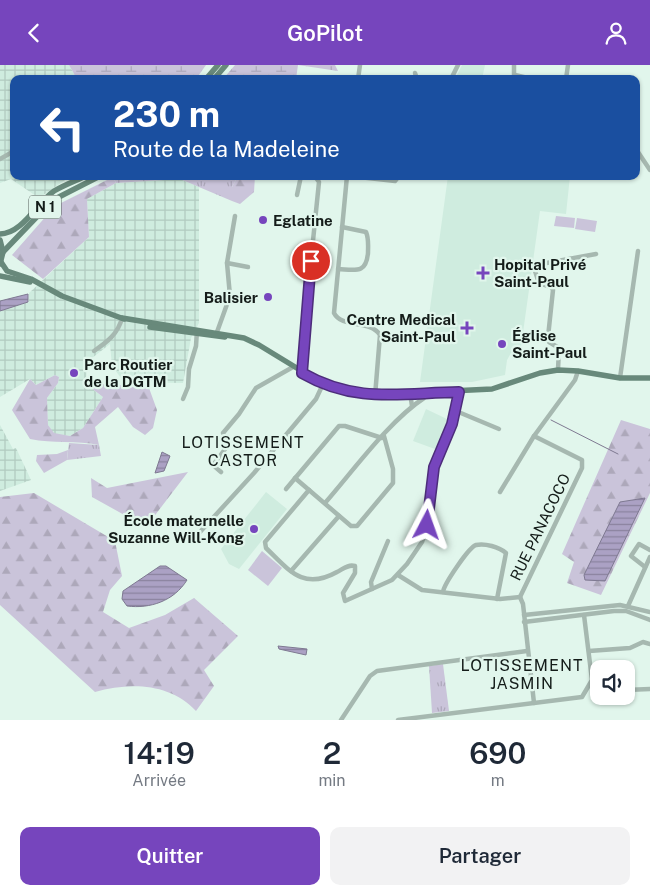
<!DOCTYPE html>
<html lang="fr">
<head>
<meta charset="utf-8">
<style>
	:root { --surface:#fff; --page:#f2f2f3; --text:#1f2937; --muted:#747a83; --accent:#7645bd }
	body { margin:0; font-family:"Public Sans",sans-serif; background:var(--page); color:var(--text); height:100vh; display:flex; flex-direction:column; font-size:19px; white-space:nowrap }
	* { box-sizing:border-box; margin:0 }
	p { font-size:16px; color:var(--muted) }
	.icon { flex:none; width:28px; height:28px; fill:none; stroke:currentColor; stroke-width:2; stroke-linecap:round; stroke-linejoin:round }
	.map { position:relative; height:655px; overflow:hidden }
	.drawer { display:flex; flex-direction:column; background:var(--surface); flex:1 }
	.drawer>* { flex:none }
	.top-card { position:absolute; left:10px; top:10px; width:630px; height:105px; border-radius:10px; box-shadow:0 1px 4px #0004; background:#1a4fa0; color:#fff; overflow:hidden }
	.fabs { position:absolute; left:590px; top:595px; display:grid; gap:10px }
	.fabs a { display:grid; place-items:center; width:45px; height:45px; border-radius:10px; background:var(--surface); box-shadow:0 1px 4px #0004; font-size:25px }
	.pin { position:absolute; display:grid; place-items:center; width:42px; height:42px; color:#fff; margin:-21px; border:2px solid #fff; border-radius:50%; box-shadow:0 1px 5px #0007 }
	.me { position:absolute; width:55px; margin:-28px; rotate:4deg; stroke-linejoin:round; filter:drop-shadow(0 0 4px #0008) }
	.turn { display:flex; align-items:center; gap:18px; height:105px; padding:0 20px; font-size:22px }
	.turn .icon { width:65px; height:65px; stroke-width:2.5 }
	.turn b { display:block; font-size:35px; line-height:42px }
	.eta { display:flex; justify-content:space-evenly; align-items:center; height:85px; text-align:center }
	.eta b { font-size:30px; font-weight:600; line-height:35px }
	.primary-button { display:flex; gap:10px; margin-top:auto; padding:10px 20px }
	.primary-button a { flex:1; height:58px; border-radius:10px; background:var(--accent); color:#fff; font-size:20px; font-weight:600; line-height:58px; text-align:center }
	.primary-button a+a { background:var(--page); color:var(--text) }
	header { display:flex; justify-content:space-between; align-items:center; height:65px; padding:0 20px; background:var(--accent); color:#fff; font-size:22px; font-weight:600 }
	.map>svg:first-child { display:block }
	.built { fill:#cfecdf }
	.industrial { fill:url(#industrial-grid) }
	.grass { fill:url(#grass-tufts) }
	.forest { fill:url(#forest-firs) }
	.wetland { fill:url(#wetland-marsh) }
	.pitch { fill:#cac4da }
	.water { fill:url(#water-rules); stroke:#7e7991 }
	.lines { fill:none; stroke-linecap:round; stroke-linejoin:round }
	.stream { stroke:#7e7991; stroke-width:1 }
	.minor { stroke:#a6b8b0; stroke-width:4.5 }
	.major { stroke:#68897b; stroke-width:5.5 }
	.route-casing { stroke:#4d2d7b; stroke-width:12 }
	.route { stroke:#7645bd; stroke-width:9 }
	.poi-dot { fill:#7645bd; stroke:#e1f6ec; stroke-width:2 }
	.labels { text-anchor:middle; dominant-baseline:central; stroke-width:4.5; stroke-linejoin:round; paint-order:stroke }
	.shield { fill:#e1f6ec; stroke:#525d58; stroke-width:1 }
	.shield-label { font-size:14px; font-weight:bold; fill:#141c19 }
	.poi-label { font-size:15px; font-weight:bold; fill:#141c19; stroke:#e1f6ec; text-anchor:start }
	.street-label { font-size:15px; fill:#141c19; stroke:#e1f6ec }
	.neighbourhood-label { font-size:16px; letter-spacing:1px; fill:#141c19; stroke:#e1f6ec }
</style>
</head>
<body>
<header><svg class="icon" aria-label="back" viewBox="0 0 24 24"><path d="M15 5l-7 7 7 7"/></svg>GoPilot<svg class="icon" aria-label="person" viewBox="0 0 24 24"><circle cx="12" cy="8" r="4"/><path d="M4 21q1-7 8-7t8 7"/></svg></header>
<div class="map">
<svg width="650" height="655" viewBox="0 0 650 655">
	<defs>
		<pattern id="industrial-grid" width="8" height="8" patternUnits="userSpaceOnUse" patternTransform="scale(1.25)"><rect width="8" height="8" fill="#cfecdf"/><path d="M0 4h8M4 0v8" fill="none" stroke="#b1cabf"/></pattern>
		<pattern id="grass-tufts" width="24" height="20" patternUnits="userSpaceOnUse" patternTransform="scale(1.25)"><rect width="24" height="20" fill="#cac4da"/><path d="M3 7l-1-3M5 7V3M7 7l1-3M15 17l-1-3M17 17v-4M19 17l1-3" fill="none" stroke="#ada8ba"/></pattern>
		<pattern id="forest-firs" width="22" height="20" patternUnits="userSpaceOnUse" patternTransform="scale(1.25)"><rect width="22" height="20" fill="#cac4da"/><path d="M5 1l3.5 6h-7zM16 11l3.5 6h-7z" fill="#ada8ba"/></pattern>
		<pattern id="wetland-marsh" width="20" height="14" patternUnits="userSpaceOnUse" patternTransform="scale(1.25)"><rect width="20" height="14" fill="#cac4da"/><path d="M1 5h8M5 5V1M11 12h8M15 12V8" fill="none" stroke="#ada8ba"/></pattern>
		<pattern id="water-rules" width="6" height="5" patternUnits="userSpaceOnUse" patternTransform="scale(1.25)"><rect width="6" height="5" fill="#aba1c4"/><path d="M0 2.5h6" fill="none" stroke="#8a829e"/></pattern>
	</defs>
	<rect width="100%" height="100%" fill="#e1f6ec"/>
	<g class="built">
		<polygon points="462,0 485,0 482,14 455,14"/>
		<polygon points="448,111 570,111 566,149 540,146 520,289 511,288 507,295 505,310 472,317 420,317"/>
		<polygon points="426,344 449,355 435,384 413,376"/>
		<polygon points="266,427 287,444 239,504 229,499 221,484"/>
	</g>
	<g class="industrial">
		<polygon points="0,0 69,0 77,14 14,14 14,111 71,111 39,133 11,114 0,118"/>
		<polygon points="180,114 199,122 199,258 191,273 183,318 124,317 112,301 110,279 87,297 86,319 103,332 83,363 70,371 54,369 48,360 47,333 58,318 59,312 55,310 36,320 30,314 0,332 0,246 29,237 29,228 89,172 87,134 116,118"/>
		<polygon points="0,360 13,384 16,383 31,415 0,426"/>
	</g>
	<g class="grass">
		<polygon points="183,111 238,111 232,122 232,136 180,114"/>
		<polygon points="69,378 99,380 101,391 67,395"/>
		<polygon points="443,599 449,646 432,648 429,601"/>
	</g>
	<g class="forest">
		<polygon points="238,111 255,111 254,127 240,139 232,136 232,122"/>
		<polygon points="113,112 116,118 87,134 89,172 43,214 12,190 55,141"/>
		<path d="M55 310 59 312 58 318 47 333 48 360 54 368 70 371 83 363 103 332 86 319H104L106 311 122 321 149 323 157 345 153 363 145 370 133 362 118 342 95 362 99 380C76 375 53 379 30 374L12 345 30 314 36 320Z"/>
		<polygon points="621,355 650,364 650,428 601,530 567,518 574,497 562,489"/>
		<polygon points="68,385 67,395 44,408 36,396 37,390 57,389"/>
		<polygon points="188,407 146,462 92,432 91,413 107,423"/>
		<path d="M34 428 115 476 122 511 110 525 103 547 129 563 165 550 194 533 238 571 204 605 214 621 196 646C170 618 130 617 95 627L0 540V432Z"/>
	</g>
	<g class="wetland">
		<polygon points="69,0 206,0 196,14 77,14"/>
		<polygon points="235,0 335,0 338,6 298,0 296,14 223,14"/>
		<polygon points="183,111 180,114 116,118 113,112"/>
	</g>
	<g class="pitch">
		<polygon points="556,151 575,153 574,163 554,161"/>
		<polygon points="577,153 597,156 595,167 575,164"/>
		<polygon points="262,486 282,503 268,521 248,505"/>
	</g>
	<g class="water">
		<polygon points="28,229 28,237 0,246 0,236"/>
		<polygon points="162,387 170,391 164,406 155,408"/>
		<polygon points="645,433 605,516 585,515 584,510 620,437"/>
		<path d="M160 501H166L187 515C174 536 150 544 127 541L122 534 123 526Z"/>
		<polygon points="278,581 307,584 306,590 279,584"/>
	</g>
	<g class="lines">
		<polyline class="stream" points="551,355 618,389"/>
		<g class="minor">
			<polyline points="514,0 514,14"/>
			<polyline points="415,8 417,14"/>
			<polyline points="515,10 532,14"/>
			<polyline points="358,14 360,0"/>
			<polyline points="451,14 458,0"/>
			<polyline points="566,14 568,0"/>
			<polyline points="636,84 650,105"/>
			<polyline points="0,94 14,86"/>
			<path d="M347 111 334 248C342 264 370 254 380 270L375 331"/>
			<polyline points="350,111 395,116 399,111"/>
			<polyline points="297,130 301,111"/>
			<polyline points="227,198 248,202"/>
			<path d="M338 204C356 205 366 209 368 188 368 180 369 174 366 167L342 162"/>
			<polyline points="217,267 230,231 227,198 235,151"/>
			<path d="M94 286C107 277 118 269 122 253"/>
			<polyline points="558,305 559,283 549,277 548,272 553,225 551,222 539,218 535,206 541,199 596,189"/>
			<polyline points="302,308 305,254 319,117 316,113 305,111"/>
			<polyline points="620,313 638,186"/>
			<polyline points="410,328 412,341"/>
			<polyline points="183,334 188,322 189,304 196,281 197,265"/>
			<polyline points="456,346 499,364"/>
			<polyline points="221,407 213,400 229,379 223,368 239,349 256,323 293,302"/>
			<polyline points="295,413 351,461 357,461 393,418 393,404 384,371"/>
			<polyline points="286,424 339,361 345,361 382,373"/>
			<path d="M309 425 265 477 266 483C289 505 303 526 337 507 343 504 348 499 355 501V508L343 528 345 536 392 515 407 499 422 477 427 460 434 402 452 359 459 327"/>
			<polyline points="500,427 534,371 575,315 578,306"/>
			<path d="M325 438C353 406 389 356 424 333L425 327"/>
			<polyline points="200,467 254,408 316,334 323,319"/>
			<polyline points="645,502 631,491 639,479 650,485"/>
			<polyline points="291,506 339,451"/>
			<polyline points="398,510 422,525 500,534 520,532"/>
			<polyline points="372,524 371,517 388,476"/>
			<path d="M443 527C444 519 469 482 476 480 485 478 499 482 506 488L497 534"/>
			<polyline points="520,532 582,403 582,395 534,371"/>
			<polyline points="520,532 523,539 534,638"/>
			<polyline points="628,541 650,492"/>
			<polyline points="524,550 620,540 650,547"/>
			<polyline points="524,557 614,546 626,546 650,555"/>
			<polyline points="589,586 630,583 643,577 650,579"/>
			<polyline points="592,615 599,619"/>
			<polyline points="626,625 650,624"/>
			<polyline points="341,655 370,611 377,606 527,586"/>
			<polyline points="398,655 582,632 592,615 584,550"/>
		</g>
		<g class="major">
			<polyline points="206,14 218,0"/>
			<polyline points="214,14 226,0"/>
			<path d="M0 169C22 169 37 138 54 126 64 120 75 116 86 111"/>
			<polyline points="0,175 3,187 0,199"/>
			<polyline points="3,187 53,135 100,111"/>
			<polyline points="1,197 7,206 31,214 62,231 124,254"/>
			<polyline points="0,211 30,217"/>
			<polyline points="122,253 244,273 259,280 323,319 346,327 367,330 492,324 540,308 558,305 578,306 620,313 650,313"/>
			<polyline points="150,262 225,272"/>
		</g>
	</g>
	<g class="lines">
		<g class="route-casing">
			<path id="route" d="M311 196 302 308C356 339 400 328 459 327L452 359 434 402 427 460"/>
		</g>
		<use href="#route" class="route"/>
	</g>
	<g class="poi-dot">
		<circle cx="263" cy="155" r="5"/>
		<path d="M480.5 200.5h5v5h5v5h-5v5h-5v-5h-5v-5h5z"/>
		<circle cx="268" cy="232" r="5"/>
		<path d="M464.5 255.5h5v5h5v5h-5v5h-5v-5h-5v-5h5z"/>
		<circle cx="502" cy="279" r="5"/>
		<circle cx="74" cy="308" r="5"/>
		<circle cx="254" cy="464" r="5"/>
	</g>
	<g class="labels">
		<rect class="shield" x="29" y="130.5" width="32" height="23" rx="4"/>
		<g class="shield-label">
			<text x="45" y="142">N 1</text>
		</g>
		<g class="poi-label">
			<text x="273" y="155">Eglatine</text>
			<text x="494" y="199">Hopital Privé<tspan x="494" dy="17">Saint-Paul</tspan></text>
			<text x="258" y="232" text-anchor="end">Balisier</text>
			<text x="456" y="254" text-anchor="end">Centre Medical<tspan x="456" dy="17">Saint-Paul</tspan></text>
			<text x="512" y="270">Église<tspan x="512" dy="17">Saint-Paul</tspan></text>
			<text x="84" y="299">Parc Routier<tspan x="84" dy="17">de la DGTM</tspan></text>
			<text x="244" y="455" text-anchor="end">École maternelle<tspan x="244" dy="17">Suzanne Will-Kong</tspan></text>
		</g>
		<g class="street-label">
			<text transform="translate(540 462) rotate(-64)">RUE PANACOCO</text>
		</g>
		<g class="neighbourhood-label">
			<text x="243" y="377">LOTISSEMENT<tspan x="243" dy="18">CASTOR</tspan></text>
			<text x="522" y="600">LOTISSEMENT<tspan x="522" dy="18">JASMIN</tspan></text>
		</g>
	</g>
</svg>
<div class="fabs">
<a><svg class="icon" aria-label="sound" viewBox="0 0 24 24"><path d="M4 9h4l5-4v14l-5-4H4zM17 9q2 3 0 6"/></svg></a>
</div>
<div class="pin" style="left:311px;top:196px;background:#d93025"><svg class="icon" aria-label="arrive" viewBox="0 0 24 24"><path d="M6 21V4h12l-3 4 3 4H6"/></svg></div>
<svg class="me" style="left:427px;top:460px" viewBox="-20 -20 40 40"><path d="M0-17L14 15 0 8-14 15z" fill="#7645bd" stroke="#fff" stroke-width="4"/></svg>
<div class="top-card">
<div class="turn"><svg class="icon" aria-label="left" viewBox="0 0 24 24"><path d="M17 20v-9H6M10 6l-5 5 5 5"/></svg><div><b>230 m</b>Route de la Madeleine</div></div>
</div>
</div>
<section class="drawer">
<div class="eta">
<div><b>14:19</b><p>Arrivée</p></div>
<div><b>2</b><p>min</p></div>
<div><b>690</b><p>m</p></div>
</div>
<div class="primary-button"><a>Quitter</a><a>Partager</a></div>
</section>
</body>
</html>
